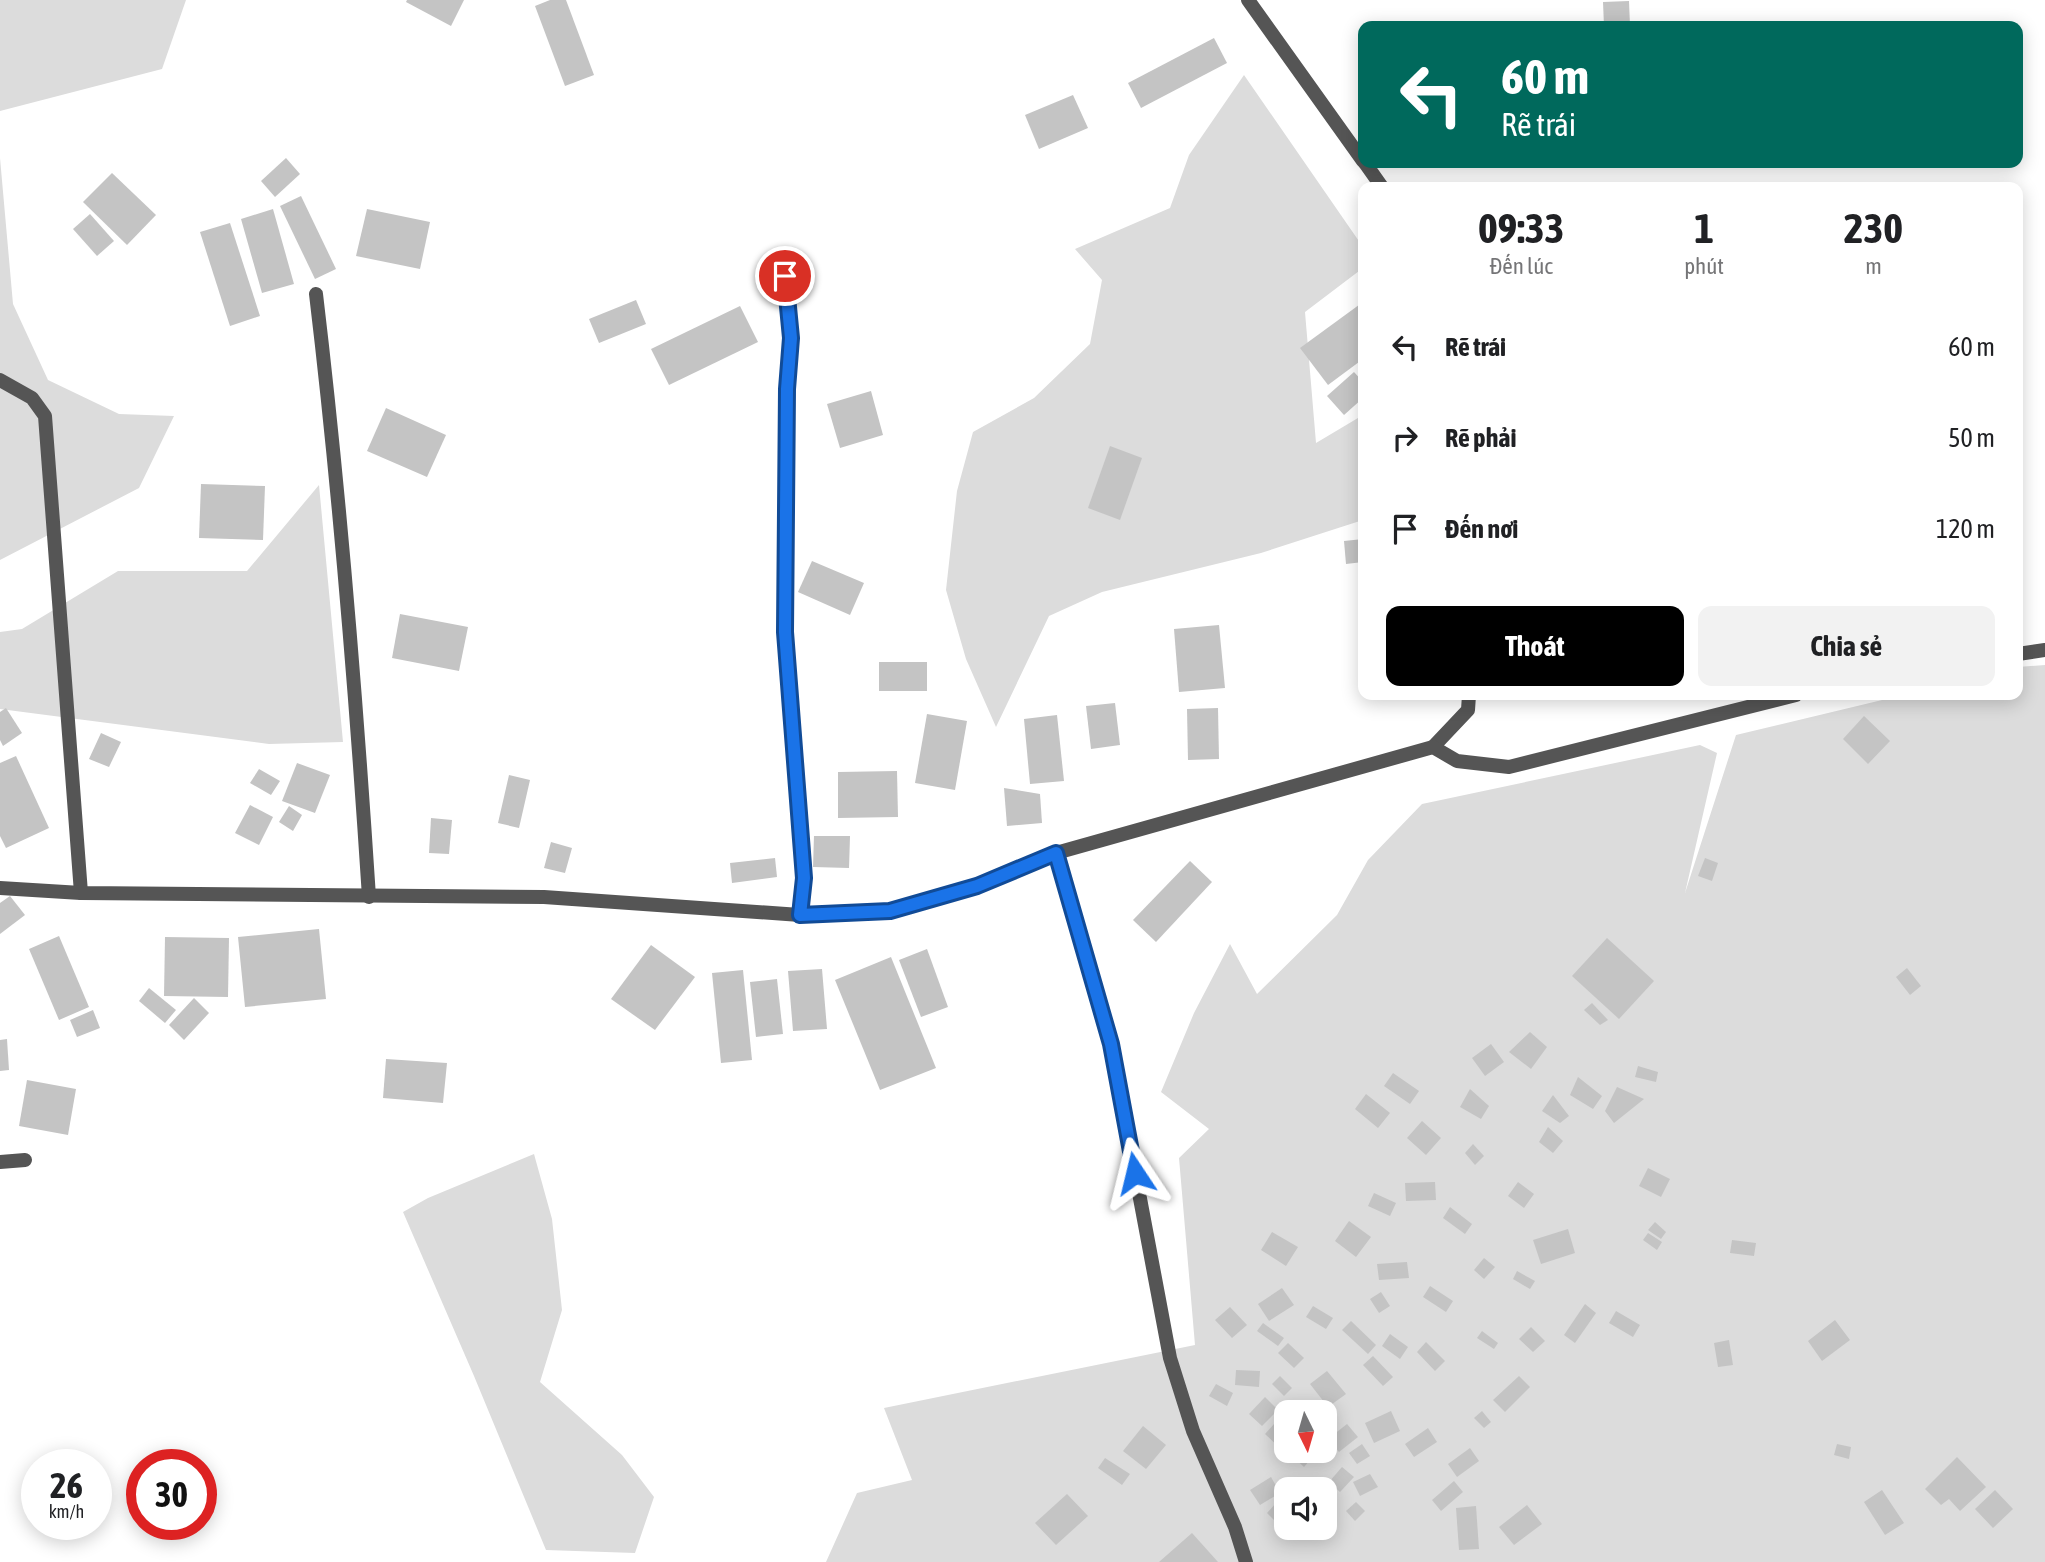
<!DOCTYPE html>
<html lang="vi">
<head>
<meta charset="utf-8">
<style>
	:root { --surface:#fff; --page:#f2f2f2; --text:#202124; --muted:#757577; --accent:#000 }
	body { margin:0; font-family:"Asap Condensed",sans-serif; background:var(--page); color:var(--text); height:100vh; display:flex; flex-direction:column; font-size:26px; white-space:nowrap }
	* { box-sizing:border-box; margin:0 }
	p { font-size:23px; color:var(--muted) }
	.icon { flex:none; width:38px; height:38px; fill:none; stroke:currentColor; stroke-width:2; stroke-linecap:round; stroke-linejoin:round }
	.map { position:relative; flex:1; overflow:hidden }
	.details { position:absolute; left:1358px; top:182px; width:665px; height:518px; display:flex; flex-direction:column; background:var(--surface); border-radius:14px; box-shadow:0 4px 18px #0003 }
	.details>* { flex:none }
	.banner { position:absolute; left:1358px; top:21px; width:665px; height:147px; border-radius:14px; box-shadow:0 4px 18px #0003; background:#00695c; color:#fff; overflow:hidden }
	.needle { width:46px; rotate:175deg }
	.buttons { position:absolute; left:1274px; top:1400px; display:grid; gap:14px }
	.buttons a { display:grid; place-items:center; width:63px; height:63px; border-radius:14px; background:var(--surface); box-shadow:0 4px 18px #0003; font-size:35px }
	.speed { position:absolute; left:21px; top:1449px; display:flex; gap:14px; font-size:35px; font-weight:700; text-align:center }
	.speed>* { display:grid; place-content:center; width:91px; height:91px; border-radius:50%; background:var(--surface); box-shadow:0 4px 18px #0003; line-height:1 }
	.speed small { font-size:18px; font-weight:400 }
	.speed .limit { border:10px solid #d22; background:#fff; color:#111 }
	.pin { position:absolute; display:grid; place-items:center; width:60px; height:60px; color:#fff; margin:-30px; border:4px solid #fff; border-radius:50%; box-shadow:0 2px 7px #0007 }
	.me { position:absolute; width:77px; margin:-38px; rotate:350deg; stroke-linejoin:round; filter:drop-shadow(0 0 5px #0008) }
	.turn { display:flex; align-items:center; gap:24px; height:147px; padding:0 28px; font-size:32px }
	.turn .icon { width:91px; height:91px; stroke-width:2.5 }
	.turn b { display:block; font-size:49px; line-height:60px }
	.eta { display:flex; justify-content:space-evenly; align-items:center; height:119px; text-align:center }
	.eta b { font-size:42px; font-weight:700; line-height:49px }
	.primary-button { display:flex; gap:14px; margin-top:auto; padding:14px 28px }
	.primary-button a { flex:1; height:80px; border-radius:14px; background:var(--accent); color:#fff; font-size:28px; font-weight:700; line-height:80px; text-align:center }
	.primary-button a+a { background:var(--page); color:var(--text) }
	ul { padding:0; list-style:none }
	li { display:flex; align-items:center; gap:21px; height:91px; padding:0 28px }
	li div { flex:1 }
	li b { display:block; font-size:26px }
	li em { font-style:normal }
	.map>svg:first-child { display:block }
	.green { fill:#dcdcdc; fill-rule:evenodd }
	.building { fill:#c4c4c4 }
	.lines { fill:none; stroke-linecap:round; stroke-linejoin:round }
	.street { stroke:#555; stroke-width:14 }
	.route-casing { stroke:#114b97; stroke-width:18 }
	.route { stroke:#1a73e8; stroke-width:12 }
</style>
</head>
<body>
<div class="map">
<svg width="2045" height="1562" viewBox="0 0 2045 1562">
	<rect width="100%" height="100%" fill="#fff"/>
	<g class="green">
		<polygon points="0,0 186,0 162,69 0,111"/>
		<polygon points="1244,75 1363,247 1363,268 1305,312 1316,443 1363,415 1363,520 1261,553 1102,592 1049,616 996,727 966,659 946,590 957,491 973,432 1034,398 1090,344 1102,280 1075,249 1170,208 1189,155"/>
		<polygon points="0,158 13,304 48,380 119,414 174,416 139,488 0,560"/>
		<polygon points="319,485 343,742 269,744 0,709 0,632 22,629 118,571 247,571"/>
		<path d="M2045 665V1562H826L857 1493 912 1480 884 1408 1195 1345 1179 1158 1209 1129 1161 1092 1194 1013 1230 944 1257 994 1337 915 1368 860 1422 804 1700 745 1717 753 1685 893 1736 735 1903 695H2018V667ZM1286 1412H1325V1451H1286ZM1286 1489H1325V1528H1286Z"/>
		<polygon points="534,1154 552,1219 562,1310 540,1382 622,1455 654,1497 635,1553 546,1550 474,1376 403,1212 428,1198"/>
	</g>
	<g class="building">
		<polygon points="407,0 464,0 451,26 406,2"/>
		<polygon points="550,0 566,0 594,75 565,86 535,6"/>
		<polygon points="1629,1 1630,26 1604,26 1603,2"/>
		<polygon points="1214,38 1227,63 1141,108 1128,83"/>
		<polygon points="1073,95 1088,128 1039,149 1025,115"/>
		<polygon points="286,158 300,174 275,197 261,181"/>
		<polygon points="112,173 156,215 127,245 83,202"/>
		<polygon points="301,196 336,269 315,279 280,206"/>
		<polygon points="273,209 294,284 262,293 241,219"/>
		<polygon points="367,209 430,222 420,269 356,256"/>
		<polygon points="90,214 114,241 97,256 73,229"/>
		<polygon points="230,223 260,316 230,326 200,232"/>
		<polygon points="636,300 646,324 599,343 589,319"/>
		<polygon points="1363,302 1363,359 1328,385 1300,348"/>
		<polygon points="740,306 758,342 669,385 651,349"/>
		<polygon points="1354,372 1363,382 1363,398 1344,415 1327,396"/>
		<polygon points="871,391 883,435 840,448 827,404"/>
		<polygon points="386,408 446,435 427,477 367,451"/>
		<polygon points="1110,446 1142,458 1120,520 1088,508"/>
		<polygon points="201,484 265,486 263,540 199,538"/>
		<polygon points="1363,539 1363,562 1346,564 1344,541"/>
		<polygon points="812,561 864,583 850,615 798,592"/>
		<polygon points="400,614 468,627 459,671 392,658"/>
		<polygon points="1219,625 1225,688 1179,692 1174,629"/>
		<rect x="879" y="662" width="48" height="29"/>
		<polygon points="1115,703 1120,745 1091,749 1086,706"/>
		<polygon points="6,708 22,733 3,746 0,740 0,712"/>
		<polygon points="1218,708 1219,759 1188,760 1187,709"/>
		<polygon points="927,714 967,721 955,790 915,783"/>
		<polygon points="1057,715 1064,781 1030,784 1024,719"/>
		<polygon points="1864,716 1890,741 1868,764 1843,739"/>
		<polygon points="101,733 121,742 109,767 89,759"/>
		<polygon points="16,756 49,828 6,848 0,836 0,763"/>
		<polygon points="297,763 330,775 315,813 282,801"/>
		<polygon points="259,769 280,781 271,795 250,783"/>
		<polygon points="897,771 898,817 838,818 838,772"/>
		<polygon points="509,775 530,780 519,828 498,823"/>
		<polygon points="1004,788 1040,794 1042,823 1007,826"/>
		<polygon points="250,805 273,817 259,845 235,833"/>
		<polygon points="289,806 302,815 293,831 279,822"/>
		<polygon points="431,818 452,820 449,854 429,853"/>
		<polygon points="814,836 850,836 849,868 813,867"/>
		<polygon points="551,842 572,848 565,873 544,868"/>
		<polygon points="775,858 777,877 732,883 730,863"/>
		<polygon points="1705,858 1718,863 1712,881 1698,876"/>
		<polygon points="1190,861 1212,882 1156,942 1133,920"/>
		<polygon points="10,896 25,915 0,934 0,903"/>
		<polygon points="319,929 326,999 245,1007 238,937"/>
		<polygon points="59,936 89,1007 59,1020 29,949"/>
		<polygon points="165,937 229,938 228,997 164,996"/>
		<polygon points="1607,938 1654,981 1619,1019 1572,976"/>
		<polygon points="651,945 695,977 655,1030 611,999"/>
		<polygon points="927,949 948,1007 921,1017 899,960"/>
		<polygon points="891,957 936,1068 880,1090 835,980"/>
		<polygon points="1907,968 1921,986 1910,995 1896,977"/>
		<polygon points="822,969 827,1029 793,1031 788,971"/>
		<polygon points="743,970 752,1060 721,1063 712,973"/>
		<polygon points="777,979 783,1034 756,1037 750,982"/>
		<polygon points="149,988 176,1010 165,1023 139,1001"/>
		<polygon points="194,998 209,1013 184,1040 169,1025"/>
		<polygon points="1592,1003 1608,1020 1600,1025 1584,1010"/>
		<polygon points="93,1010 100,1028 77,1037 70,1020"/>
		<polygon points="1530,1032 1547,1047 1531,1069 1509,1052"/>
		<polygon points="7,1039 9,1070 0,1071 0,1040"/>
		<polygon points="1491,1044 1504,1062 1485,1076 1472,1058"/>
		<polygon points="386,1059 447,1063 443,1103 383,1098"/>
		<polygon points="1638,1066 1658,1072 1656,1082 1635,1077"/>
		<polygon points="1393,1073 1419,1091 1410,1104 1384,1086"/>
		<polygon points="1578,1077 1602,1096 1593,1109 1570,1095"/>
		<polygon points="27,1080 76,1089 68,1135 19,1126"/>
		<polygon points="1617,1087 1644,1099 1614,1123 1605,1111"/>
		<polygon points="1470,1089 1489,1106 1481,1119 1460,1107"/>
		<polygon points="1366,1094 1390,1113 1378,1128 1355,1109"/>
		<polygon points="1553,1095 1569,1116 1560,1123 1542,1111"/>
		<polygon points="1422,1121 1441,1138 1426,1155 1407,1138"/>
		<polygon points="1548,1127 1563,1141 1553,1153 1539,1142"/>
		<polygon points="1473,1144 1484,1156 1475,1165 1465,1153"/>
		<polygon points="1648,1168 1670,1179 1661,1197 1639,1186"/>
		<polygon points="1435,1182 1436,1200 1406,1201 1405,1183"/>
		<polygon points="1518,1182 1534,1194 1524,1208 1508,1196"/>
		<polygon points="1374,1193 1396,1203 1390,1216 1368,1206"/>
		<polygon points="1450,1207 1472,1224 1465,1234 1443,1218"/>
		<polygon points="1349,1221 1371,1237 1356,1257 1335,1241"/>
		<polygon points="1655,1222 1666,1232 1661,1239 1648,1230"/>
		<polygon points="1568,1229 1575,1253 1541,1264 1533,1240"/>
		<polygon points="1272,1232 1298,1247 1286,1266 1261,1250"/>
		<polygon points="1648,1233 1662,1242 1657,1250 1643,1240"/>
		<polygon points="1732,1240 1756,1243 1754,1256 1730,1253"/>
		<polygon points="1484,1258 1495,1267 1484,1279 1474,1270"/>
		<polygon points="1407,1262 1409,1278 1379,1280 1377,1264"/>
		<polygon points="1517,1271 1535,1281 1530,1289 1513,1279"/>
		<polygon points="1430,1286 1453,1301 1446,1312 1423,1297"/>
		<polygon points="1282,1288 1294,1305 1269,1321 1258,1304"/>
		<polygon points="1381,1292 1390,1306 1379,1313 1370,1299"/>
		<polygon points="1585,1304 1596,1313 1575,1343 1564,1335"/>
		<polygon points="1313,1306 1333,1318 1326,1329 1306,1317"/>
		<polygon points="1230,1307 1247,1325 1232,1338 1215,1320"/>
		<polygon points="1616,1311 1640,1325 1633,1337 1609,1323"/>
		<polygon points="1835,1320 1850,1340 1822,1361 1808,1341"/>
		<polygon points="1351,1321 1376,1345 1368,1354 1342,1330"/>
		<polygon points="1263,1323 1284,1338 1278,1346 1257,1331"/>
		<polygon points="1531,1327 1545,1341 1533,1352 1519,1339"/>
		<polygon points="1482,1331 1498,1343 1494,1349 1477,1338"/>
		<polygon points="1390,1334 1408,1347 1400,1359 1382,1346"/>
		<polygon points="1729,1340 1733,1365 1718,1367 1714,1343"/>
		<polygon points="1426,1342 1445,1361 1435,1371 1417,1352"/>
		<polygon points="1288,1343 1304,1358 1294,1368 1278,1353"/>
		<polygon points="1373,1356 1393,1377 1383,1386 1363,1365"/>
		<polygon points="1236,1370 1260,1371 1259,1387 1235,1385"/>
		<polygon points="1327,1371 1346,1394 1328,1407 1310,1384"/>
		<polygon points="1280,1376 1292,1388 1284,1396 1272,1384"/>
		<polygon points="1519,1376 1530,1387 1505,1412 1493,1400"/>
		<polygon points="1216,1384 1233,1393 1227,1406 1209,1396"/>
		<polygon points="1265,1397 1278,1410 1262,1426 1249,1414"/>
		<polygon points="1391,1411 1400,1431 1374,1443 1365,1423"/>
		<polygon points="1482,1411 1491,1422 1484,1428 1474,1418"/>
		<polygon points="1282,1415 1286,1419 1286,1446 1282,1450 1265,1434"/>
		<polygon points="1347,1424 1358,1437 1339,1452 1328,1439"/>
		<polygon points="1143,1426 1166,1445 1146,1469 1123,1451"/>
		<polygon points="1428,1428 1437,1442 1414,1457 1405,1444"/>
		<polygon points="1362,1444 1370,1456 1357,1464 1349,1453"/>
		<polygon points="1837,1444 1851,1447 1849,1459 1834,1455"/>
		<polygon points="1470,1448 1479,1461 1457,1477 1448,1464"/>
		<polygon points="1291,1451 1318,1451 1304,1467 1289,1453"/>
		<polygon points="1957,1457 1986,1487 1960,1511 1949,1499 1941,1505 1925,1489"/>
		<polygon points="1105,1458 1130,1474 1122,1485 1098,1468"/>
		<polygon points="1342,1467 1354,1477 1340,1492 1329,1482"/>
		<polygon points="1370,1474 1378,1487 1360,1496 1353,1482"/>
		<polygon points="1271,1477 1280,1493 1260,1505 1250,1490"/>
		<polygon points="1454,1481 1463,1492 1441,1511 1432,1500"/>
		<polygon points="1882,1490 1904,1523 1885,1535 1864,1502"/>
		<polygon points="1995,1490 2013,1509 1993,1528 1975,1509"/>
		<polygon points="1067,1494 1088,1516 1056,1545 1035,1523"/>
		<polygon points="1356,1502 1365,1511 1355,1521 1346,1511"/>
		<polygon points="1276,1503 1286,1513 1286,1528 1294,1528 1288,1534 1267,1513"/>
		<polygon points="1527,1505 1542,1524 1514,1545 1499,1527"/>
		<polygon points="1476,1506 1479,1549 1459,1550 1456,1508"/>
		<polygon points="1192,1533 1218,1562 1159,1562"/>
	</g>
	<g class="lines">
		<g class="street">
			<polyline points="1248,0 1363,161"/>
			<polyline points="1365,163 1382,187"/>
			<polyline points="785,277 791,338 787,389 785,632 804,878 800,915"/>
			<path d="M316 294C340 495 356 695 369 897"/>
			<polyline points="0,380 32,398 45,416 81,893"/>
			<polyline points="2018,654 2045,650"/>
			<polyline points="1433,747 1468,710 1469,695"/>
			<polyline points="1056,853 1111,1044 1170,1358 1193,1431 1235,1527 1246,1562"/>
			<polyline points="0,888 81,893 544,897 800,915 890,911 977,886 1056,853 1433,747 1457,761 1509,767 1796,695"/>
			<polyline points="0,1162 25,1160"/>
		</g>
	</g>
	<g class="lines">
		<g class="route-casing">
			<polyline id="route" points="785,276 791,338 787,389 785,632 804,878 800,915 890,911 977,886 1056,853 1111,1044 1135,1173"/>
		</g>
		<use href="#route" class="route"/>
	</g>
</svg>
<div class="buttons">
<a><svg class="needle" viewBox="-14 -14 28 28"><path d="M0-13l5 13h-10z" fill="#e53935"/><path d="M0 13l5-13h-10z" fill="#757577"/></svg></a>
<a><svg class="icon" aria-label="sound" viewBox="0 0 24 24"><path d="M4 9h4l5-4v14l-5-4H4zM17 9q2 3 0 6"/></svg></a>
</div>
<div class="speed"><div>26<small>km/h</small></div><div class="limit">30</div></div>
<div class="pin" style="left:785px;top:276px;background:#d93025"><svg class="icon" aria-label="arrive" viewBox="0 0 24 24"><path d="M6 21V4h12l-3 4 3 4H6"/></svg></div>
<svg class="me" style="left:1135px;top:1173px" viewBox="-20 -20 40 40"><path d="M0-17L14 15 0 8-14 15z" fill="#1a73e8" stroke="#fff" stroke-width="4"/></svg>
<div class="banner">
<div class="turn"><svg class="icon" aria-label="left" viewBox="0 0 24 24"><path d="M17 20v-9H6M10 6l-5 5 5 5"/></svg><div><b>60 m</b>Rẽ trái</div></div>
</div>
<section class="details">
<div class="eta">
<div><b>09:33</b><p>Đến lúc</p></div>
<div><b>1</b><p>phút</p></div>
<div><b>230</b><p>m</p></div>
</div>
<ul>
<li><svg class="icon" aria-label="left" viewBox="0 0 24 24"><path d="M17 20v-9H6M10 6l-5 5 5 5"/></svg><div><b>Rẽ trái</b></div><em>60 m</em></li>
<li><svg class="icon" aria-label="right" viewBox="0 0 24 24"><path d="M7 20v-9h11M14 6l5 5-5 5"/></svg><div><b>Rẽ phải</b></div><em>50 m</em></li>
<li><svg class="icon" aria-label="arrive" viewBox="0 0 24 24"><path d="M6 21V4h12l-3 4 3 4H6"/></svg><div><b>Đến nơi</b></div><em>120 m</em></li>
</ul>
<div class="primary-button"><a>Thoát</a><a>Chia sẻ</a></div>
</section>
</div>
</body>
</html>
